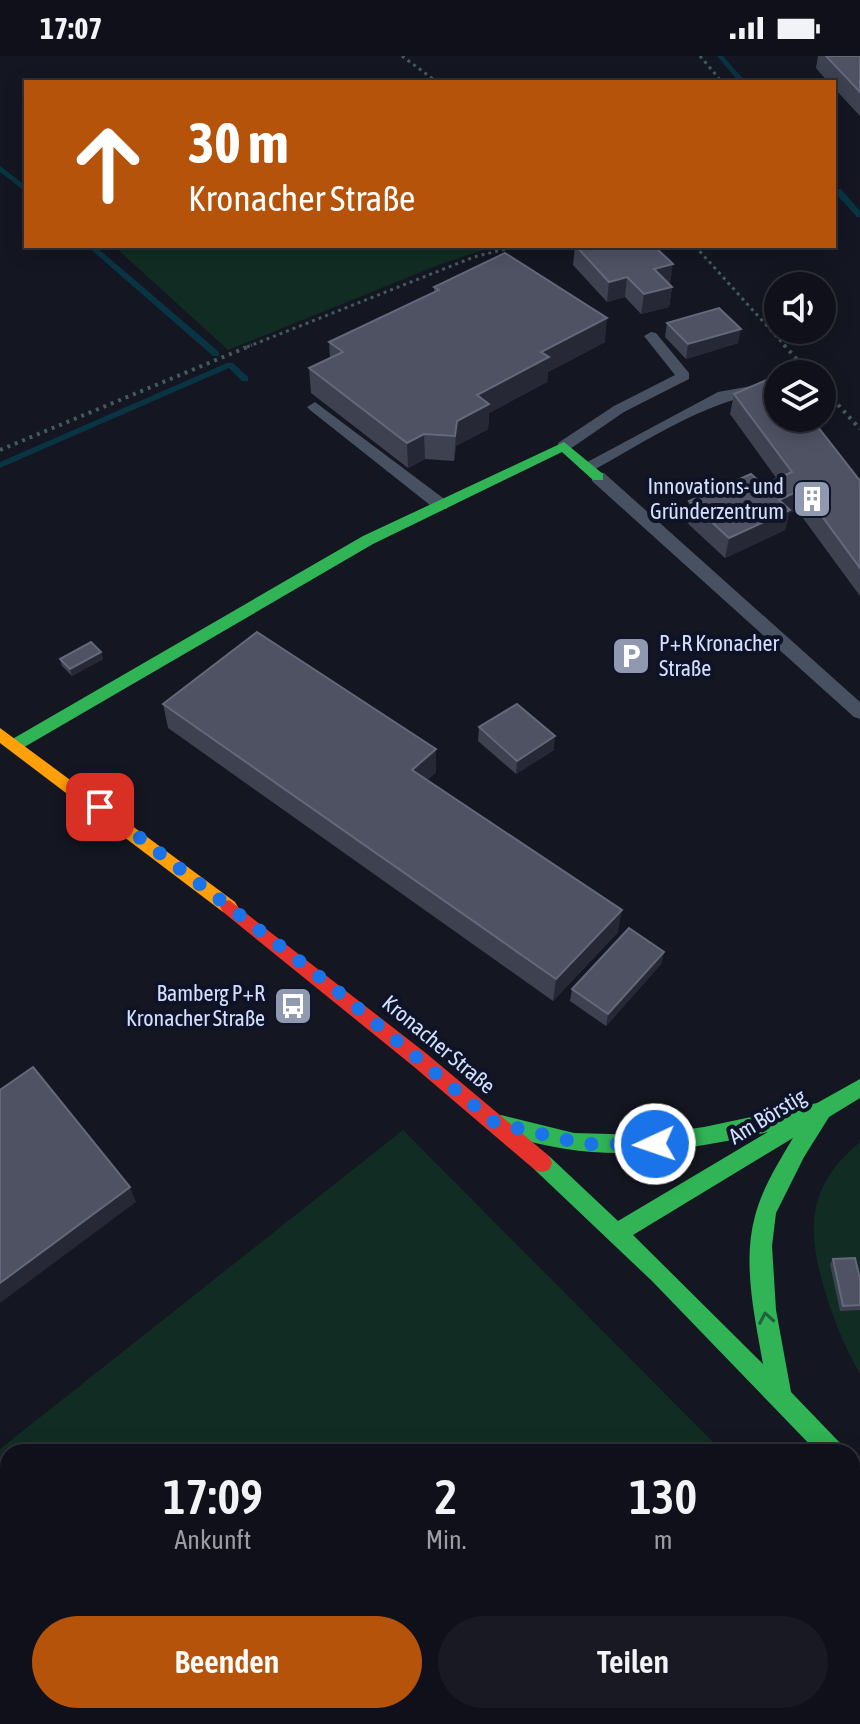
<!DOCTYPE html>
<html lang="de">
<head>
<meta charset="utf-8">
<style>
	:root { --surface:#0f1019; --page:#181922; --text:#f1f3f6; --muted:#9b9da2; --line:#2f3038; --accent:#b45309 }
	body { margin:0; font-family:"Asap Condensed",sans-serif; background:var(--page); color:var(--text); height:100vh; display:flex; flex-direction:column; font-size:30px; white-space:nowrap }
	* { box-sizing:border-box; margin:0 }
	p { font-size:26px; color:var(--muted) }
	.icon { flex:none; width:44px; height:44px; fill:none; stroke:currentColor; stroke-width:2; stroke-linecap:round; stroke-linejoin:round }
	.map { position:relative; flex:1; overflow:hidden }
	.details { position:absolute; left:0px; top:1388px; width:860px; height:280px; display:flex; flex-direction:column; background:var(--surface); border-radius:24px 24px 0 0; box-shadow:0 4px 20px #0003,0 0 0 2px var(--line) }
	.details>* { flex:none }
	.banner { position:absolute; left:24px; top:24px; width:812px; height:168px; border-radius:0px; box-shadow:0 4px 20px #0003,0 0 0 2px var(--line); background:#b45309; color:#fff; overflow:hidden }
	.buttons { position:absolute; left:764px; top:216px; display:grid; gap:16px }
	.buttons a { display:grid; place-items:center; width:72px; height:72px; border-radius:50%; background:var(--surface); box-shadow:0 4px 20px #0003,0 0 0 2px var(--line); font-size:40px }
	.pin { position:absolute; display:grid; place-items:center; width:68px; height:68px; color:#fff; margin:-34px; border-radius:16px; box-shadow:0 4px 12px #0006 }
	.me { position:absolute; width:88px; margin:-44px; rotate:267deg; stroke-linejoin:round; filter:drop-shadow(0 0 6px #0008) }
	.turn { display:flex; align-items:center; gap:28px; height:168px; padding:0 32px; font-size:36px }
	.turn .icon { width:104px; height:104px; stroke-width:2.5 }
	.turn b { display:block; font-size:56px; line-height:68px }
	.eta { display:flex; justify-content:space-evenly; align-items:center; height:136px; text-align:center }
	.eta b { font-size:48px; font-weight:600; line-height:56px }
	.cta { display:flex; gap:16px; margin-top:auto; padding:16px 32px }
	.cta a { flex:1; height:92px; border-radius:48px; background:var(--accent); color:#fff; font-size:32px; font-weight:600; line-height:92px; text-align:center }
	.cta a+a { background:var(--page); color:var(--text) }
	.status { display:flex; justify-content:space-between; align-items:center; height:56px; padding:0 40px; background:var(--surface); direction:ltr }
	.status svg { height:22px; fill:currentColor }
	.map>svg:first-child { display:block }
	.green { fill:#112d23 }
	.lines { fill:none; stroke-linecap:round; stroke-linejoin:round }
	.stream { fill:#093443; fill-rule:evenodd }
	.path-far2 { stroke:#445b5d; stroke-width:3; stroke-dasharray:3 4; stroke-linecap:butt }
	.path-far1 { stroke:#445b5d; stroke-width:4; stroke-dasharray:3 5; stroke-linecap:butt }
	.path { stroke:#445b5d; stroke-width:6; stroke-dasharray:5 8; stroke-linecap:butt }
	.lane { fill:#485162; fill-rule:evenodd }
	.street { fill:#485162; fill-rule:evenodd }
	.fast { fill:#30b455; fill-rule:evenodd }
	.slow { fill:#ff9f0a; fill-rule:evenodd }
	.jam { fill:#e5322d; fill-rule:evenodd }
	.wall { fill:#3d4150 }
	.shaded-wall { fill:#262935 }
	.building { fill:#4e5263; stroke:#63687b; stroke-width:2 }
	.oneway { stroke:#1f643e }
	.route { stroke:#1a73e8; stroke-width:14; stroke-dasharray:0 25.2 }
	.labels { text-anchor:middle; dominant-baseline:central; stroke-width:8; stroke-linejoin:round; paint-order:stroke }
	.poi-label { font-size:22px; fill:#d4e0ff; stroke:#0e1327; text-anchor:end }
	.street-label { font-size:22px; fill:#d4e0ff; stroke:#0e1327 }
</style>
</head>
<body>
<div class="status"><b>17:07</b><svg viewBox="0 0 49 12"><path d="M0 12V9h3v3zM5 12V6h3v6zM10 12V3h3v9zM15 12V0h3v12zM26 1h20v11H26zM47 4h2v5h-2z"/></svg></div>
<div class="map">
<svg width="860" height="1668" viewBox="0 0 860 1668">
	<rect width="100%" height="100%" fill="#141621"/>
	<g class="green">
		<polygon points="114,190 496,190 441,208 228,294"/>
		<polygon points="403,1074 723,1396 8,1396 8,1489 0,1484 0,1393"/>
		<path d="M860 1086V1318C844 1290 833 1262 824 1232 806 1170 808 1130 860 1086Z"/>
		<polygon points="8,1647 8,1660 553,1660 546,1668 0,1668 0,1657"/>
	</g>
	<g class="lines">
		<g class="stream">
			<polygon points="717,0 723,0 746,26 739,26"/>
			<polygon points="0,110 26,130 26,136 0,116"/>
			<polygon points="835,133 841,133 860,155 860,161 857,161 835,137"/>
			<polygon points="87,190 95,190 219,296 219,300 213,300"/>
			<polygon points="227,307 233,307 248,321 248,325 242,325 229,312 0,412 0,406"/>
		</g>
		<g class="path-far2">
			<polyline points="402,0 437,26"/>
			<polyline points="700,0 722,26"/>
			<polyline points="695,190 786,291"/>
			<polyline points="247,291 474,201 517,190"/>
		</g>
		<g class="path-far1">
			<polyline points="784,289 810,318"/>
			<polyline points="822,331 860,373"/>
			<polyline points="0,394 252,289"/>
		</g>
		<g class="path">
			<polyline points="852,1637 860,1630"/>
			<polyline points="831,1660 837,1668"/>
		</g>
		<g class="lane">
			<polygon points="651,276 656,277 689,317 689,323 624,356 570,393 558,393 558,387 614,350 675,319 644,280"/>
			<path d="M768 327 778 331V341C730 328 637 391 592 415L586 416 578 411 718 336Z"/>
			<polygon points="315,346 447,445 447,453 435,453 310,354 307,351"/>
			<polygon points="598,416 604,417 860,646 860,663 854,661 592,425 592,417"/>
		</g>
		<g class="street">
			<polygon points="0,1494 8,1497 8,1558 0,1555"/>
			<polygon points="8,1574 8,1639 0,1643 0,1578"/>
		</g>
		<g class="fast">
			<polygon points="564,386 603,418 603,424 593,424 562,396 373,488 21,693 15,695 7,689 9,685 363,480"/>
			<path d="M860 1023V1042L829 1061 804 1101 776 1157 772 1190 776 1254 791 1336 841 1388 845 1396H817L652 1225 535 1114 532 1107 535 1100 542 1098 549 1100 618 1165 768 1076C672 1098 589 1110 494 1074L491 1068 494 1062 501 1059 574 1077 645 1079 704 1071 817 1047ZM793 1082C778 1107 762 1133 755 1160 742 1207 755 1262 763 1308L633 1179Z"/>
			<polygon points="852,1404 860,1408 860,1437 852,1433"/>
		</g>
		<polygon class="slow" points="0,672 235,846 238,851 235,856 223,856 0,687"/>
		<polygon class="jam" points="229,844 427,998 549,1100 552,1107 549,1114 542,1116 535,1114 413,1010 223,856 220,851 223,846"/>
	</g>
	<g class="wall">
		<polygon points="818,0 860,0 860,60 834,32 834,26 828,26 816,12"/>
		<polygon points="575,190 654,190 669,229 672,231 669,251 641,258 625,241 607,246 573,209"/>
		<polygon points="434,231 605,286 548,316 547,326 489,357 488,373 456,390 454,405 425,403 408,412 311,337 309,312 330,302 329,286 434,236"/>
		<polygon points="667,267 738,287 686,303 665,281"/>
		<polygon points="734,338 860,425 860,540 797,454 789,457 785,474 725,502 685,465 689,445 763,429 777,423 730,358"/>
		<polygon points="101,596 103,603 72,620 62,610 60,603"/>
		<polygon points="163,648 436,693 436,716 427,724 618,876 553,945 168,672"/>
		<polygon points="479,671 554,694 516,718 478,685"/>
		<polygon points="664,896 661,908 606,970 570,945 572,933"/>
		<polygon points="833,1203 860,1223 860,1254 840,1255 830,1208"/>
	</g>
	<g class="shaded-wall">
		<polygon points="673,208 670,228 654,213"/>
		<polygon points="627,221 625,241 607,246 609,226"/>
		<polygon points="672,231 669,251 641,258 644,238"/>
		<polygon points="607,262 605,286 548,316 547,326 489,357 488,373 456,390 454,405 457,365 477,339 541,296"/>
		<polygon points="741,273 738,287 686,303 688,288"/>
		<polygon points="424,378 425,403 408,412 407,387"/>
		<polygon points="802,433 797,454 789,457 785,474 725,502 729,482 779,444"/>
		<polygon points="101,596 103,603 72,620 70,613"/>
		<polygon points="555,680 554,694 516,718 517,705"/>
		<polygon points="436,693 436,716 412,738 412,714"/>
		<polygon points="622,854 618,876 553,945 556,923"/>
		<polygon points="664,896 661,908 606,970 608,958"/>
		<polygon points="130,1131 136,1146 0,1247 0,1227"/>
	</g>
	<g class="building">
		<polygon points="826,0 860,0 860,36"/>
		<polygon points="576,190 654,190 673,208 654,213 672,231 644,238 627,221 609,226"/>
		<polygon points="505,197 607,262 541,296 549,301 477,339 489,348 457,365 455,380 424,378 407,387 309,312 343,296 329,286 439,234 434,231"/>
		<polygon points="719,252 741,273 688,288 667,267"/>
		<polygon points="778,319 778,362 811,362 860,425 860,512 802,433 779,444 790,454 729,482 689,445 751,418 763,429 792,416 734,338"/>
		<polygon points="257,576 436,693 412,714 622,854 556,923 163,648"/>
		<polygon points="91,586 101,596 70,613 60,603"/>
		<polygon points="517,648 555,680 517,705 479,671"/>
		<polygon points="629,872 664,896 608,958 572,933"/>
		<polygon points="33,1011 130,1131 0,1227 0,1034"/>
		<polygon points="855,1202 860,1223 860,1249 843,1250 833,1203"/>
	</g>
	<defs><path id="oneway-chevron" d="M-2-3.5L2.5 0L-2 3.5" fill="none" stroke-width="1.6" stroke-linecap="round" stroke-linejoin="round" transform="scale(2)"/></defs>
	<use class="oneway" href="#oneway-chevron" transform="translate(766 1262) rotate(-100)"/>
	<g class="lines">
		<polyline class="route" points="100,751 330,929 495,1067 584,1088 655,1088"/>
	</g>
	<defs>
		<g id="building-square" transform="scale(2)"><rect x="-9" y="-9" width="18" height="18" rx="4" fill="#9199b1" stroke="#0e1327"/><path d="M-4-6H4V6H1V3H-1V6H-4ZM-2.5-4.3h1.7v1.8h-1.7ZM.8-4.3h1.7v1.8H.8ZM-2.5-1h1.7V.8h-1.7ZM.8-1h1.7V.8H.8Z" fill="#fff"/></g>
		<g id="parking-square" transform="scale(2)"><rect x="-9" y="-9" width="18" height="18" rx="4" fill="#9199b1" stroke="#0e1327"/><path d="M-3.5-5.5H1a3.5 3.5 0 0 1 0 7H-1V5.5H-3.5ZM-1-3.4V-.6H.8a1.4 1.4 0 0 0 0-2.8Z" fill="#fff"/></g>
		<g id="bus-square" transform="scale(2)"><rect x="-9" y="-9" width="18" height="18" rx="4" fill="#9199b1" stroke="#0e1327"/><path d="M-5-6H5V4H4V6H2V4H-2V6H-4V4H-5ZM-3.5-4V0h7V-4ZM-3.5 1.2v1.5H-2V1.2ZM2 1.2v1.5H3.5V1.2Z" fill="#fff"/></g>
	</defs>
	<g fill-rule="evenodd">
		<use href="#building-square" x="812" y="443"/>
		<use href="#parking-square" x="631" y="600"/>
		<use href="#bus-square" x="293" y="950"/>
	</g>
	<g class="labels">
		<g class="poi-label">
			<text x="784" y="430">Innovations- und<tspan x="784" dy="25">Gründerzentrum</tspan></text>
			<text x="659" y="587" text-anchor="start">P+R Kronacher<tspan x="659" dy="25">Straße</tspan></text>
			<text x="265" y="937">Bamberg P+R<tspan x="265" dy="25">Kronacher Straße</tspan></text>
		</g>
		<g class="street-label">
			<text transform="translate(439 988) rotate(40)">Kronacher Straße</text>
			<text transform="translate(767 1060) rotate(-31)">Am Börstig</text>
		</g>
	</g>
</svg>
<div class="buttons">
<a><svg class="icon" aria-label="sound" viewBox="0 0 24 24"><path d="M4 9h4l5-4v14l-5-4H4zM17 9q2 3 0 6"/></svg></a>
<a><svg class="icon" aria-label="layers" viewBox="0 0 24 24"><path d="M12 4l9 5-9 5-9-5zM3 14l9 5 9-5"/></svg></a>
</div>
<div class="pin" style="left:100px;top:751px;background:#d93025"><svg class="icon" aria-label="arrive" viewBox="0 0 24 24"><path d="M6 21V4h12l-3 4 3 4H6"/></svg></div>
<svg class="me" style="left:655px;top:1088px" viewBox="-20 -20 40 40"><circle r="17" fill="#1a73e8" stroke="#fff" stroke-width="3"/><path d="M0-11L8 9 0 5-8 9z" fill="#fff"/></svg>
<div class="banner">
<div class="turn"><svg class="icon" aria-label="ahead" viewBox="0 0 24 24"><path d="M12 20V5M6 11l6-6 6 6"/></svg><div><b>30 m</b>Kronacher Straße</div></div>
</div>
<section class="details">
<div class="eta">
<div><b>17:09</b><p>Ankunft</p></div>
<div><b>2</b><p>Min.</p></div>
<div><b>130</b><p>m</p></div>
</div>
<div class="cta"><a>Beenden</a><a>Teilen</a></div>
</section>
</div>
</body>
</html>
